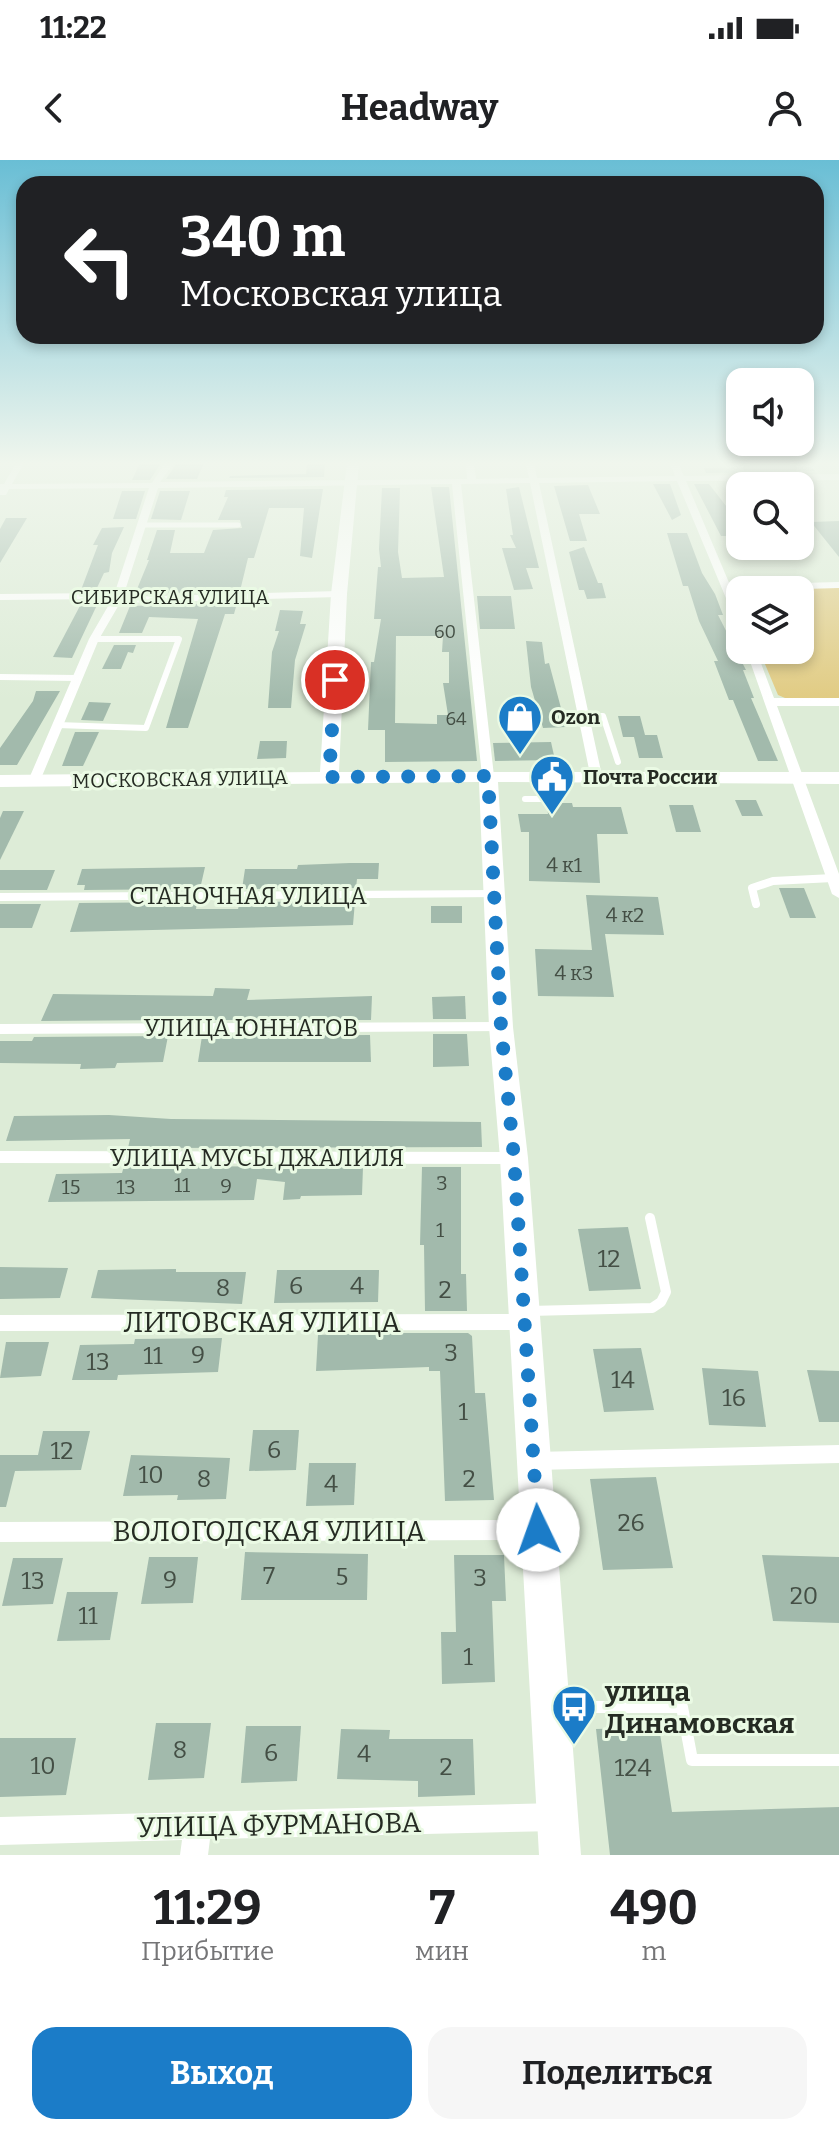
<!DOCTYPE html>
<html lang="ru">
<head>
<meta charset="utf-8">
<style>
	:root { --surface:#fff; --page:#f6f6f6; --text:#202124; --muted:#757577; --accent:#1b7cc8 }
	body { margin:0; font-family:Bitter,serif; background:var(--page); color:var(--text); height:100vh; display:flex; flex-direction:column; font-size:30px; white-space:nowrap }
	* { box-sizing:border-box; margin:0 }
	p { font-size:26px; color:var(--muted) }
	.icon { flex:none; width:44px; height:44px; fill:none; stroke:currentColor; stroke-width:2; stroke-linecap:round; stroke-linejoin:round }
	.map { position:relative; height:1695px; overflow:hidden }
	.side { display:flex; flex-direction:column; background:var(--surface); flex:1 }
	.side>* { flex:none }
	.banner { position:absolute; left:16px; top:16px; width:808px; height:168px; border-radius:24px; box-shadow:0 4px 12px #0003; background:#202124; color:#fff; overflow:hidden }
	.controls { position:absolute; left:726px; top:208px; display:grid; gap:16px }
	.controls a { display:grid; place-items:center; width:88px; height:88px; border-radius:16px; background:var(--surface); box-shadow:0 4px 12px #0003; font-size:40px }
	.pin { position:absolute; display:grid; place-items:center; width:68px; height:68px; color:#fff; margin:-34px; border:4px solid #fff; border-radius:50%; box-shadow:0 2px 8px #0007 }
	.me { position:absolute; width:88px; margin:-44px; rotate:357deg; stroke-linejoin:round; filter:drop-shadow(0 0 6px #0008) }
	.turn { display:flex; align-items:center; gap:28px; height:168px; padding:0 32px; font-size:36px }
	.turn .icon { width:104px; height:104px; stroke-width:2.5 }
	.turn b { display:block; font-size:56px; line-height:68px }
	.eta { display:flex; justify-content:space-evenly; align-items:center; height:136px; text-align:center }
	.eta b { font-size:48px; font-weight:700; line-height:56px }
	.cta { display:flex; gap:16px; margin-top:auto; padding:16px 32px }
	.cta a { flex:1; height:92px; border-radius:24px; background:var(--accent); color:#fff; font-size:32px; font-weight:700; line-height:92px; text-align:center }
	.cta a+a { background:var(--page); color:var(--text) }
	.status { display:flex; justify-content:space-between; align-items:center; height:56px; padding:0 40px; background:var(--surface); direction:ltr }
	.status svg { height:22px; fill:currentColor }
	header { display:flex; justify-content:space-between; align-items:center; height:104px; padding:0 32px; background:var(--surface); font-size:36px; font-weight:700 }
	.map>svg:first-child { display:block }
	.green { fill:#e1cb82 }
	.building { fill:#a2baac; fill-rule:evenodd }
	.lines { fill:none; stroke-linecap:round; stroke-linejoin:round }
	.lane-far4 { stroke:#fff; stroke-width:5 }
	.lane-far3 { stroke:#fff; stroke-width:6 }
	.lane-far2 { stroke:#fff; stroke-width:8 }
	.lane-far1 { stroke:#fff; stroke-width:10 }
	.lane { stroke:#fff; stroke-width:12 }
	.street { fill:#fff; fill-rule:evenodd }
	.secondary { fill:#fff; fill-rule:evenodd }
	.route { stroke:#1b7cc8; stroke-width:14; stroke-dasharray:0 25.2 }
	.labels { text-anchor:middle; dominant-baseline:central; stroke-width:6; stroke-linejoin:round; paint-order:stroke }
	.far-number-label { font-size:18px; fill:#444f45 }
	.far-street-label { font-size:20px; fill:#252b23; stroke:#eafae4 }
	.far-poi-label { font-size:20px; font-weight:bold; fill:#252b23; stroke:#eafae4; text-anchor:start }
	.number-label { font-size:20px; fill:#444f45 }
	.street-label { font-size:24px; fill:#252b23; stroke:#eafae4 }
	.near-number-label { font-size:24px; fill:#444f45 }
	.near-street-label { font-size:28px; fill:#252b23; stroke:#eafae4 }
	.near-poi-label { font-size:28px; font-weight:bold; fill:#252b23; stroke:#eafae4; text-anchor:start }
</style>
</head>
<body>
<div class="status"><b>11:22</b><svg viewBox="0 0 49 12"><path d="M0 12V9h3v3zM5 12V6h3v6zM10 12V3h3v9zM15 12V0h3v12zM26 1h20v11H26zM47 4h2v5h-2z"/></svg></div>
<header><svg class="icon" aria-label="back" viewBox="0 0 24 24"><path d="M15 5l-7 7 7 7"/></svg>Headway<svg class="icon" aria-label="person" viewBox="0 0 24 24"><circle cx="12" cy="8" r="4"/><path d="M4 21q1-7 8-7t8 7"/></svg></header>
<div class="map">
<svg width="839" height="1695" viewBox="0 0 839 1695">
	<rect width="100%" height="100%" fill="#ddecd7"/>
	<polygon class="green" points="813,428 839,428 839,538 785,538 778,535 759,490 800,490 800,432"/>
	<g class="building">
		<polygon points="140,303 161,303 150,320 132,320"/>
		<polygon points="177,303 204,303 197,319 166,319"/>
		<polygon points="307,303 325,303 324,317 229,318 230,316 306,314"/>
		<polygon points="812,307 815,311 706,313 704,308"/>
		<polygon points="653,324 670,324 681,355 672,360"/>
		<polygon points="694,324 709,324 730,351 736,364 732,364 739,376 721,376"/>
		<polygon points="588,325 600,354 579,354 587,381 570,381 554,326"/>
		<path d="M431 327H449L477 601 385 602V570H368L371 502H374L381 459H374L378 407H381L379 389 382 328H400L398 392 402 418 444 417ZM396 476H443L442 492H449V523H443L448 555H437V564L395 563Z"/>
		<polygon points="519,327 539,408 526,408 533,429 514,430 502,388 516,388 510,375 513,375 506,329"/>
		<polygon points="323,329 312,398 300,396 304,348 269,348 254,398 248,398 240,431 135,434 149,400 147,400 157,370 175,370 170,393 204,393 213,370 242,368 240,360 218,360 228,337 224,337 226,330"/>
		<polygon points="145,331 136,359 113,359 122,331"/>
		<polygon points="160,331 190,331 181,360 151,359"/>
		<polygon points="6,358 27,358 0,403 0,369"/>
		<polygon points="839,361 839,397 811,362"/>
		<polygon points="124,367 112,393 109,412 104,413 96,430 81,430 98,385 93,385 102,368"/>
		<polygon points="667,373 687,373 702,413 715,434 723,455 718,455 746,510 743,510 754,538 751,538 778,601 758,601 733,540 729,540 714,501 718,501 699,461 688,426 683,426"/>
		<polygon points="584,387 598,423 602,423 606,438 587,439 584,430 579,430 569,392"/>
		<polygon points="477,436 511,436 515,469 480,469"/>
		<polygon points="82,442 97,445 72,498 53,497"/>
		<polygon points="237,443 234,454 225,454 188,568 166,568 198,459 149,457 142,473 119,473 130,446"/>
		<polygon points="280,450 303,451 300,464 306,464 295,500 291,548 268,548 272,492 279,471 275,471"/>
		<polygon points="526,481 542,482 545,504 549,503 566,567 543,568 531,527"/>
		<polygon points="114,485 136,485 133,493 128,492 121,509 102,509"/>
		<polygon points="36,531 60,531 17,605 0,605 0,588 33,541"/>
		<polygon points="89,542 111,543 103,561 81,560"/>
		<polygon points="618,556 640,556 645,575 657,575 663,598 639,598 634,577 623,577"/>
		<polygon points="75,572 99,572 83,606 62,606"/>
		<polygon points="260,581 287,581 286,598 257,599"/>
		<polygon points="551,582 555,600 495,601 493,583"/>
		<polygon points="735,640 756,640 763,656 742,656"/>
		<polygon points="557,643 572,643 573,647 621,647 628,674 597,674 600,723 529,721 529,672 521,672 518,654 548,654 547,645"/>
		<polygon points="669,645 693,645 701,672 676,672"/>
		<polygon points="3,651 24,651 0,700 0,658"/>
		<polygon points="350,703 379,703 378,719 357,719 356,728 242,729 245,709 297,709 298,705"/>
		<polygon points="205,707 200,729 84,730 85,725 77,725 82,709"/>
		<polygon points="0,710 55,710 47,730 0,730"/>
		<polygon points="779,728 804,728 816,758 790,758"/>
		<polygon points="586,735 658,737 664,775 605,774 614,837 538,836 535,789 592,790"/>
		<polygon points="355,741 353,765 70,772 79,743 197,742 196,749 238,749 240,742"/>
		<polygon points="0,744 41,744 32,768 0,768"/>
		<rect x="431" y="746" width="31" height="17"/>
		<polygon points="215,828 250,829 247,840 372,836 371,860 205,860 206,856 173,856 172,860 41,861 53,834 213,836"/>
		<polygon points="465,836 466,859 433,859 432,837"/>
		<polygon points="433,874 467,874 469,906 433,907"/>
		<polygon points="370,875 371,902 198,902 202,876"/>
		<polygon points="168,876 163,902 117,903 115,908 80,909 81,904 0,903 0,881 32,881 34,877"/>
		<polygon points="109,955 171,959 481,962 482,987 128,988 130,979 6,981 14,956"/>
		<polygon points="124,1006 363,1007 362,1035 301,1036 300,1039 283,1040 285,1022 257,1019 254,1040 48,1042 56,1014 122,1013"/>
		<polygon points="422,1007 461,1007 461,1114 466,1114 467,1151 425,1151 424,1085 420,1085"/>
		<polygon points="628,1067 641,1129 589,1131 578,1069"/>
		<polygon points="0,1107 68,1108 60,1138 0,1139"/>
		<polygon points="176,1109 176,1112 246,1112 242,1144 91,1138 98,1110"/>
		<polygon points="277,1110 379,1110 378,1142 274,1143"/>
		<polygon points="368,1173 468,1173 472,1176 475,1233 485,1233 494,1340 445,1341 440,1211 429,1211 429,1207 316,1211 318,1175"/>
		<polygon points="222,1178 218,1212 118,1215 117,1220 72,1220 80,1185 134,1184 135,1179"/>
		<polygon points="6,1182 49,1182 41,1216 0,1218"/>
		<polygon points="641,1188 654,1250 604,1252 593,1189"/>
		<polygon points="702,1208 758,1211 766,1267 709,1265"/>
		<polygon points="807,1210 839,1211 839,1262 819,1262"/>
		<polygon points="253,1270 299,1270 296,1310 249,1311"/>
		<polygon points="43,1271 90,1271 81,1310 15,1311 6,1347 0,1347 0,1295 38,1295"/>
		<polygon points="131,1295 230,1298 226,1339 177,1340 178,1335 123,1336"/>
		<polygon points="309,1303 356,1303 354,1345 306,1346"/>
		<polygon points="656,1317 673,1408 603,1410 590,1319"/>
		<polygon points="245,1392 368,1394 367,1440 241,1440"/>
		<polygon points="454,1395 504,1395 506,1441 492,1441 495,1522 442,1524 441,1472 456,1472"/>
		<polygon points="762,1395 839,1397 839,1463 773,1461"/>
		<polygon points="149,1397 198,1397 193,1443 141,1444"/>
		<polygon points="13,1398 63,1398 53,1444 2,1446"/>
		<polygon points="67,1432 118,1432 110,1480 57,1481"/>
		<polygon points="156,1563 211,1563 204,1618 148,1620"/>
		<polygon points="246,1566 301,1566 297,1621 241,1623"/>
		<polygon points="659,1567 672,1652 839,1647 839,1695 610,1695 596,1569"/>
		<polygon points="341,1569 390,1570 389,1579 473,1579 475,1635 418,1637 418,1621 337,1619"/>
		<polygon points="0,1578 76,1578 66,1635 0,1637"/>
	</g>
	<g class="lines">
		<polyline class="lane-far4" points="141,365 238,365"/>
		<g class="lane-far3">
			<polyline points="0,517 77,518"/>
			<polyline points="582,556 603,556 618,602"/>
			<polyline points="57,565 146,568 179,479 94,479"/>
			<polyline points="525,639 553,639 553,616"/>
		</g>
		<polyline class="lane-far2" points="756,744 752,728 773,721 833,718"/>
		<polyline class="lane-far1" points="529,1151 652,1148 661,1142 666,1132 650,1058"/>
		<polyline class="lane" points="559,1547 682,1547 692,1600 839,1600"/>
		<g class="street">
			<polygon points="16,303 24,303 12,324 152,323 165,303 174,303 160,322 467,319 466,303 474,303 476,319 529,318 526,303 534,303 537,318 675,316 670,303 678,303 684,316 839,314 839,320 686,321 730,425 839,422 839,428 733,431 740,448 740,463 736,462 677,321 539,323 602,616 596,620 591,619 530,323 461,324 494,616 488,620 482,616 452,324 158,328 123,437 339,431 344,434 339,437 120,443 99,479 40,621 34,625 28,621 89,479 111,441 106,439 0,440 0,434 107,433 114,435 149,328 9,329 6,335 0,335 0,324 4,324"/>
			<polygon points="746,490 756,490 774,538 839,538 839,546 777,546 839,714 839,738 832,734"/>
			<polygon points="496,730 503,734 501,737 0,741 0,733"/>
			<polygon points="501,862 507,863 509,867 507,871 0,874 0,864"/>
			<polygon points="0,991 514,992 520,994 523,998 520,1002 514,1004 0,1003"/>
			<polygon points="524,1154 531,1156 534,1162 531,1168 524,1170 0,1171 0,1155"/>
			<polygon points="839,1285 839,1303 534,1310 526,1308 523,1301 526,1294 534,1292"/>
			<polygon points="538,1360 546,1363 550,1370 546,1377 538,1380 0,1382 0,1362"/>
			<polygon points="556,1643 566,1647 570,1657 566,1667 556,1671 210,1679 208,1695 180,1695 182,1680 0,1685 0,1657"/>
		</g>
		<polygon class="secondary" points="347,303 359,303 347,434 339,612 839,612 839,624 498,622 513,867 528,998 581,1695 539,1695 500,998 489,867 479,622 0,627 0,615 320,612 331,434"/>
	</g>
	<linearGradient id="sky" x2="0" y2="1"><stop stop-color="#69bed5"/><stop offset="0.56" stop-color="#f0f6ed"/><stop offset="1" stop-color="#f0f6ed" stop-opacity="0"/></linearGradient>
	<rect width="839" height="541" fill="url(#sky)"/>
	<g class="lines">
		<polyline class="route" points="335,520 329,617 488,616 501,867 514,998 538,1370"/>
	</g>
	<defs>
		<g id="shop-pin" transform="scale(2.3)"><path d="M0 17L-7.5 6A9.5 9.5 0 1 1 7.5 6Z" fill="#1b7cc8" stroke="#eafae4"/><path d="M-5-2.5h2.3a2.7 3.5 0 0 1 5.4 0H5L5.5 6h-11ZM-1.5-2.5h3a1.5 2.3 0 0 0-3 0Z" fill="#fff"/></g>
		<g id="civic-pin" transform="scale(2.3)"><path d="M0 17L-7.5 6A9.5 9.5 0 1 1 7.5 6Z" fill="#1b7cc8" stroke="#eafae4"/><path d="M-.6-6.5H3V-4.5H.6V-3L4-1V1h2V6H-6V1h2V-1L-.6-3ZM-1.2 2.5V6h2.4V2.5Z" fill="#fff"/></g>
		<g id="bus-pin" transform="scale(2.3)"><path d="M0 17L-7.5 6A9.5 9.5 0 1 1 7.5 6Z" fill="#1b7cc8" stroke="#eafae4"/><path d="M-5-6H5V4H4V6H2V4H-2V6H-4V4H-5ZM-3.5-4V0h7V-4ZM-3.5 1.2v1.5H-2V1.2ZM2 1.2v1.5H3.5V1.2Z" fill="#fff"/></g>
	</defs>
	<g fill-rule="evenodd">
		<use href="#shop-pin" x="520" y="557"/>
		<use href="#civic-pin" x="552" y="617"/>
		<use href="#bus-pin" x="574" y="1547"/>
	</g>
	<g class="labels">
		<g class="far-number-label">
			<text x="445" y="472">60</text>
			<text x="456" y="559">64</text>
		</g>
		<g class="far-street-label">
			<text x="170" y="437">СИБИРСКАЯ УЛИЦА</text>
			<text transform="translate(180 619) rotate(-1)">МОСКОВСКАЯ УЛИЦА</text>
		</g>
		<g class="far-poi-label">
			<text x="551" y="557">Ozon</text>
			<text x="583" y="617">Почта России</text>
		</g>
		<g class="number-label">
			<text x="564" y="705">4 к1</text>
			<text x="625" y="755">4 к2</text>
			<text x="574" y="813">4 к3</text>
			<text x="442" y="1023">3</text>
			<text x="182" y="1025">11</text>
			<text x="226" y="1026">9</text>
			<text x="71" y="1027">15</text>
			<text x="126" y="1027">13</text>
			<text x="440" y="1070">1</text>
		</g>
		<g class="street-label">
			<text x="248" y="736">СТАНОЧНАЯ УЛИЦА</text>
			<text x="251" y="868">УЛИЦА ЮННАТОВ</text>
			<text x="257" y="998">УЛИЦА МУСЫ ДЖАЛИЛЯ</text>
		</g>
		<g class="near-number-label">
			<text x="609" y="1099">12</text>
			<text x="296" y="1126">6</text>
			<text x="357" y="1126">4</text>
			<text x="223" y="1128">8</text>
			<text x="445" y="1130">2</text>
			<text x="451" y="1193">3</text>
			<text x="198" y="1195">9</text>
			<text x="153" y="1196">11</text>
			<text x="98" y="1202">13</text>
			<text x="623" y="1220">14</text>
			<text x="734" y="1238">16</text>
			<text x="463" y="1252">1</text>
			<text x="274" y="1290">6</text>
			<text x="62" y="1291">12</text>
			<text x="151" y="1315">10</text>
			<text x="204" y="1319">8</text>
			<text x="469" y="1319">2</text>
			<text x="331" y="1324">4</text>
			<text x="631" y="1363">26</text>
			<text x="269" y="1416">7</text>
			<text x="342" y="1417">5</text>
			<text x="480" y="1418">3</text>
			<text x="170" y="1420">9</text>
			<text x="33" y="1421">13</text>
			<text x="804" y="1436">20</text>
			<text x="88" y="1456">11</text>
			<text x="468" y="1497">1</text>
			<text x="180" y="1590">8</text>
			<text x="271" y="1593">6</text>
			<text x="364" y="1594">4</text>
			<text x="43" y="1606">10</text>
			<text x="446" y="1607">2</text>
			<text x="633" y="1608">124</text>
		</g>
		<g class="near-street-label">
			<text x="262" y="1162">ЛИТОВСКАЯ УЛИЦА</text>
			<text x="269" y="1371">ВОЛОГОДСКАЯ УЛИЦА</text>
			<text transform="translate(279 1665) rotate(-1)">УЛИЦА ФУРМАНОВА</text>
		</g>
		<g class="near-poi-label">
			<text x="605" y="1531">улица<tspan x="605" dy="32">Динамовская</tspan></text>
		</g>
	</g>
</svg>
<div class="controls">
<a><svg class="icon" aria-label="sound" viewBox="0 0 24 24"><path d="M4 9h4l5-4v14l-5-4H4zM17 9q2 3 0 6"/></svg></a>
<a><svg class="icon" aria-label="search" viewBox="0 0 24 24"><circle cx="10" cy="10" r="6"/><path d="M15 15l6 6"/></svg></a>
<a><svg class="icon" aria-label="layers" viewBox="0 0 24 24"><path d="M12 4l9 5-9 5-9-5zM3 14l9 5 9-5"/></svg></a>
</div>
<div class="pin" style="left:335px;top:520px;background:#d93025"><svg class="icon" aria-label="arrive" viewBox="0 0 24 24"><path d="M6 21V4h12l-3 4 3 4H6"/></svg></div>
<svg class="me" style="left:538px;top:1370px" viewBox="-20 -20 40 40"><circle r="19" fill="#fff"/><path d="M0-13L10 11 0 6-10 11z" fill="#1b7cc8"/></svg>
<div class="banner">
<div class="turn"><svg class="icon" aria-label="left" viewBox="0 0 24 24"><path d="M17 20v-9H6M10 6l-5 5 5 5"/></svg><div><b>340 m</b>Московская улица</div></div>
</div>
</div>
<section class="side">
<div class="eta">
<div><b>11:29</b><p>Прибытие</p></div>
<div><b>7</b><p>мин</p></div>
<div><b>490</b><p>m</p></div>
</div>
<div class="cta"><a>Выход</a><a>Поделиться</a></div>
</section>
</body>
</html>
